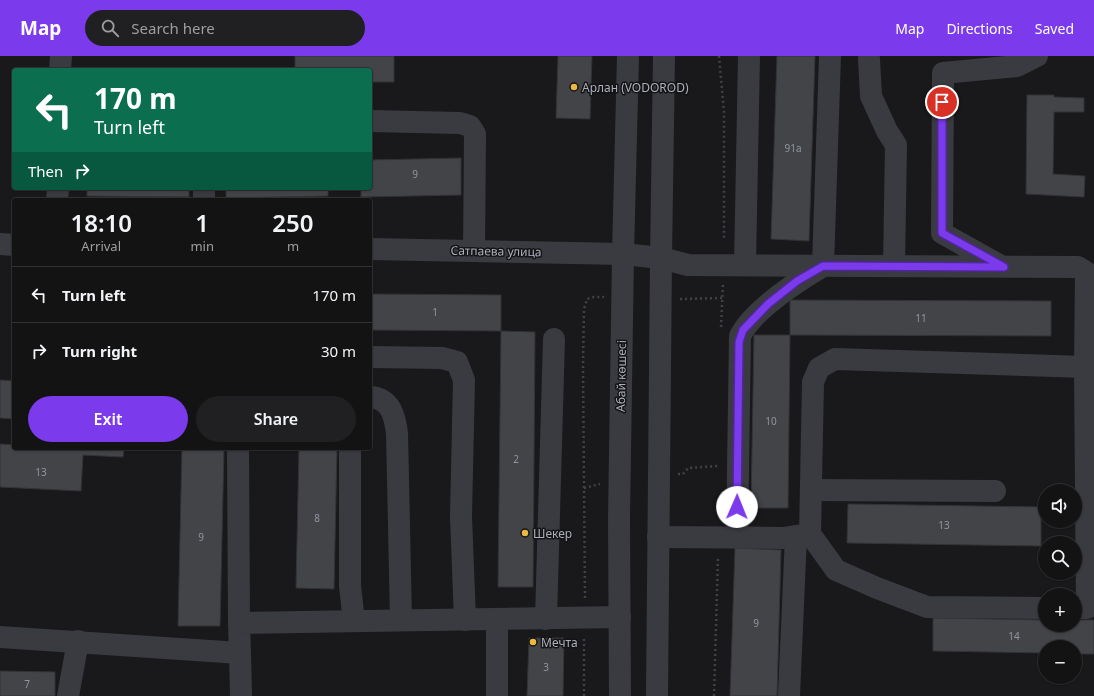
<!DOCTYPE html>
<html lang="en">
<head>
<meta charset="utf-8">
<style>
	:root { --surface:#131314; --page:#202022; --text:#f1f3f6; --muted:#9d9ea0; --line:#323234; --accent:#7c3aed }
	body { margin:0; font-family:"Noto Sans",sans-serif; background:var(--page); color:var(--text); height:100vh; display:flex; flex-direction:column; font-size:15px; white-space:nowrap }
	* { box-sizing:border-box; margin:0 }
	p { font-size:13px; color:var(--muted) }
	.icon { flex:none; width:22px; height:22px; fill:none; stroke:currentColor; stroke-width:2; stroke-linecap:round; stroke-linejoin:round }
	.map { position:relative; flex:1; overflow:hidden }
	.panel { position:absolute; left:12px; top:142px; width:360px; height:252px; display:flex; flex-direction:column; background:var(--surface); border-radius:4px; box-shadow:0 1px 3px #0004,0 0 0 1px var(--line) }
	.panel>* { flex:none }
	.hud { position:absolute; left:12px; top:12px; width:360px; height:122px; border-radius:4px; box-shadow:0 1px 3px #0004,0 0 0 1px var(--line); background:#0b6e4f; color:#fff; overflow:hidden }
	.controls { position:absolute; left:1038px; top:428px; display:grid; gap:8px }
	.controls a { display:grid; place-items:center; width:44px; height:44px; border-radius:50%; background:var(--surface); box-shadow:0 1px 3px #0004,0 0 0 1px var(--line); font-size:20px }
	.pin { position:absolute; display:grid; place-items:center; width:34px; height:34px; color:#fff; margin:-17px; border:2px solid #fff; border-radius:50%; box-shadow:0 1px 4px #0007 }
	.me { position:absolute; width:44px; margin:-22px; rotate:1deg; stroke-linejoin:round; filter:drop-shadow(0 0 3px #0008) }
	.turn { display:flex; align-items:center; gap:14px; height:84px; padding:0 16px; font-size:18px }
	.turn .icon { width:52px; height:52px; stroke-width:2.5 }
	.turn b { display:block; font-size:28px; line-height:34px }
	.then { display:flex; align-items:center; height:38px; padding:0 16px; background:#0003; gap:8px; font-size:15px }
	.eta { display:flex; justify-content:space-evenly; align-items:center; height:68px; text-align:center }
	.eta b { font-size:24px; font-weight:600; line-height:28px }
	.primary-button { display:flex; gap:8px; margin-top:auto; padding:8px 16px }
	.primary-button a { flex:1; height:46px; border-radius:24px; background:var(--accent); color:#fff; font-size:16px; font-weight:600; line-height:46px; text-align:center }
	.primary-button a+a { background:var(--page); color:var(--text) }
	ul { padding:0; list-style:none }
	li { display:flex; align-items:center; gap:12px; height:56px; padding:0 16px; border-top:1px solid var(--line) }
	li div { flex:1 }
	li b { display:block; font-size:15px }
	li em { font-style:normal }
	header { display:flex; align-items:center; gap:24px; box-sizing:border-box; height:56px; padding:0 20px; background:var(--accent); color:#fff }
	header strong { font-size:19px }
	nav { display:flex; gap:22px; margin-inline-start:auto; font-size:14px }
	.search { width:280px; height:36px; background:var(--page); display:flex; align-items:center; gap:10px; box-sizing:border-box; padding:0 14px; border-radius:22px; color:var(--muted); font-size:15px }
	.map>svg:first-child { display:block }
	.building { fill:#434448; stroke:#333337 }
	.lines { fill:none; stroke-linecap:round; stroke-linejoin:round }
	.path { stroke:#404247; stroke-width:2.5; stroke-dasharray:2 3; stroke-linecap:butt }
	.minor { stroke:#3a3b40; stroke-width:22 }
	.route-casing { stroke:#51269a; stroke-width:10 }
	.route { stroke:#7c3aed; stroke-width:7 }
	.poi-dot { fill:#edb840; stroke:#141416; stroke-width:1.5 }
	.labels { text-anchor:middle; dominant-baseline:central; stroke-width:3; stroke-linejoin:round; paint-order:stroke }
	.number-label { font-size:10px; fill:#92959e }
	.poi-label { font-size:12px; fill:#acb0ba; stroke:#141416; text-anchor:start }
	.street-label { font-size:12px; fill:#acb0ba; stroke:#141416 }
</style>
</head>
<body>
<header>
<strong>Map</strong>
<div class="search"><svg class="icon" aria-label="search" viewBox="0 0 24 24"><circle cx="10" cy="10" r="6"/><path d="M15 15l6 6"/></svg>Search here</div>
<nav><a>Map</a><a>Directions</a><a>Saved</a></nav>
</header>
<div class="map">
<svg width="1094" height="640" viewBox="0 0 1094 640">
	<rect width="100%" height="100%" fill="#19191b"/>
	<g class="building">
		<polygon points="295,0 394,0 394,26 370,26 370,14 295,14"/>
		<polygon points="558,0 592,0 590,63 556,62"/>
		<polygon points="777,0 815,0 809,185 771,183"/>
		<polygon points="1027,39 1054,39 1054,41 1084,42 1084,56 1054,56 1053,118 1085,120 1084,141 1026,138"/>
		<polygon points="461,102 461,139 361,141 361,132 370,132 370,104"/>
		<polygon points="87,132 189,132 189,141 87,140"/>
		<polygon points="226,132 328,132 328,140 226,142"/>
		<polygon points="370,238 501,239 501,275 370,274"/>
		<polygon points="790,244 1051,245 1051,280 790,279"/>
		<polygon points="501,275 535,276 533,531 498,531"/>
		<polygon points="754,279 790,279 788,452 751,452"/>
		<polygon points="0,324 14,325 14,363 0,362"/>
		<polygon points="0,388 14,389 14,392 124,392 123,401 83,399 81,435 0,431"/>
		<polygon points="182,392 224,392 220,570 178,570"/>
		<polygon points="299,392 337,392 334,533 296,532"/>
		<polygon points="848,448 1041,451 1041,490 847,487"/>
		<polygon points="735,492 781,494 777,640 730,640"/>
		<polygon points="933,562 1045,564 1045,569 1075,569 1075,564 1094,564 1094,598 1075,598 1075,591 1045,591 1045,597 933,595"/>
		<polygon points="529,582 564,582 563,640 527,640"/>
		<polygon points="0,615 55,616 55,640 0,640"/>
	</g>
	<g class="lines">
		<g class="path">
			<polyline points="719,0 724,56 724,183"/>
			<polyline points="680,243 722,242"/>
			<polyline points="721,271 723,228"/>
			<polyline points="678,418 683,418 688,412 718,410"/>
			<polyline points="584,432 600,428"/>
			<polyline points="585,542 583,309 584,253 587,243 594,241 604,241"/>
			<polyline points="584,640 584,581"/>
			<polyline points="714,640 718,500"/>
		</g>
		<g class="minor">
			<polyline points="869,3 871,40 887,75 896,89 894,210"/>
			<polyline points="60,14 61,0"/>
			<polyline points="370,65 460,67 470,70 475,78 474,194"/>
			<polyline points="57,144 58,132"/>
			<polyline points="204,144 204,132"/>
			<polyline points="0,188 14,189"/>
			<polyline points="370,193 623,198 661,202 688,209 1078,211 1086,216 1085,311 1087,552 1075,552"/>
			<polyline points="745,209 749,0"/>
			<polyline points="1001,210 942,177 943,17 1017,10 1037,0"/>
			<polyline points="370,301 442,302 457,306 464,324 461,460 465,564"/>
			<path d="M370 341C391 342 395 361 397 377L401 564"/>
			<polyline points="238,392 239,567"/>
			<polyline points="350,392 350,530 354,565"/>
			<polyline points="811,434 995,435"/>
			<polyline points="658,481 783,482 809,478"/>
			<path d="M737 481 740 280C753 254 798 225 823 210L830 0"/>
			<polyline points="1045,552 927,551 877,532 836,514 810,478 813,326 819,312 835,303 1085,311"/>
			<polyline points="497,563 497,640"/>
			<polyline points="546,563 554,283"/>
			<polyline points="0,581 240,597 239,567 620,561"/>
			<polyline points="240,597 241,640"/>
			<polyline points="68,640 78,585"/>
			<polyline points="620,640 619,463 623,198 628,0"/>
			<polyline points="657,640 661,202 664,0"/>
			<polyline points="789,640 796,480"/>
		</g>
	</g>
	<g class="lines">
		<g class="route-casing">
			<polyline id="route" points="737,451 739,286 743,274 768,248 797,225 823,210 1004,211 942,177 942,46"/>
		</g>
		<use href="#route" class="route"/>
	</g>
	<g class="poi-dot">
		<circle cx="574" cy="31" r="4"/>
		<circle cx="525" cy="477" r="4"/>
		<circle cx="533" cy="586" r="4"/>
	</g>
	<g class="labels">
		<g class="number-label">
			<text x="793" y="92">91а</text>
			<text x="415" y="118">9</text>
			<text x="435" y="256">1</text>
			<text x="921" y="262">11</text>
			<text x="771" y="365">10</text>
			<text x="516" y="403">2</text>
			<text x="41" y="416">13</text>
			<text x="317" y="462">8</text>
			<text x="944" y="469">13</text>
			<text x="201" y="481">9</text>
			<text x="756" y="567">9</text>
			<text x="1014" y="580">14</text>
			<text x="546" y="611">3</text>
			<text x="27" y="628">7</text>
		</g>
		<g class="poi-label">
			<text x="582" y="31">Арлан (VODOROD)</text>
			<text x="533" y="477">Шекер</text>
			<text x="541" y="586">Мечта</text>
		</g>
		<g class="street-label">
			<text transform="translate(496 195) rotate(1)">Сатпаева улица</text>
			<text transform="translate(621 320) rotate(-89)">Абай көшесі</text>
		</g>
	</g>
</svg>
<div class="controls">
<a><svg class="icon" aria-label="sound" viewBox="0 0 24 24"><path d="M4 9h4l5-4v14l-5-4H4zM17 9q2 3 0 6"/></svg></a>
<a><svg class="icon" aria-label="search" viewBox="0 0 24 24"><circle cx="10" cy="10" r="6"/><path d="M15 15l6 6"/></svg></a>
<a>+</a>
<a>−</a>
</div>
<div class="pin" style="left:942px;top:46px;background:#d93025"><svg class="icon" aria-label="arrive" viewBox="0 0 24 24"><path d="M6 21V4h12l-3 4 3 4H6"/></svg></div>
<svg class="me" style="left:737px;top:451px" viewBox="-20 -20 40 40"><circle r="19" fill="#fff"/><path d="M0-13L10 11 0 6-10 11z" fill="#7c3aed"/></svg>
<div class="hud">
<div class="turn"><svg class="icon" aria-label="left" viewBox="0 0 24 24"><path d="M17 20v-9H6M10 6l-5 5 5 5"/></svg><div><b>170 m</b>Turn left</div></div>
<div class="then">Then<svg class="icon" aria-label="right" viewBox="0 0 24 24"><path d="M7 20v-9h11M14 6l5 5-5 5"/></svg></div>
</div>
<section class="panel">
<div class="eta">
<div><b>18:10</b><p>Arrival</p></div>
<div><b>1</b><p>min</p></div>
<div><b>250</b><p>m</p></div>
</div>
<ul>
<li><svg class="icon" aria-label="left" viewBox="0 0 24 24"><path d="M17 20v-9H6M10 6l-5 5 5 5"/></svg><div><b>Turn left</b></div><em>170 m</em></li>
<li><svg class="icon" aria-label="right" viewBox="0 0 24 24"><path d="M7 20v-9h11M14 6l5 5-5 5"/></svg><div><b>Turn right</b></div><em>30 m</em></li>
</ul>
<div class="primary-button"><a>Exit</a><a>Share</a></div>
</section>
</div>
</body>
</html>
